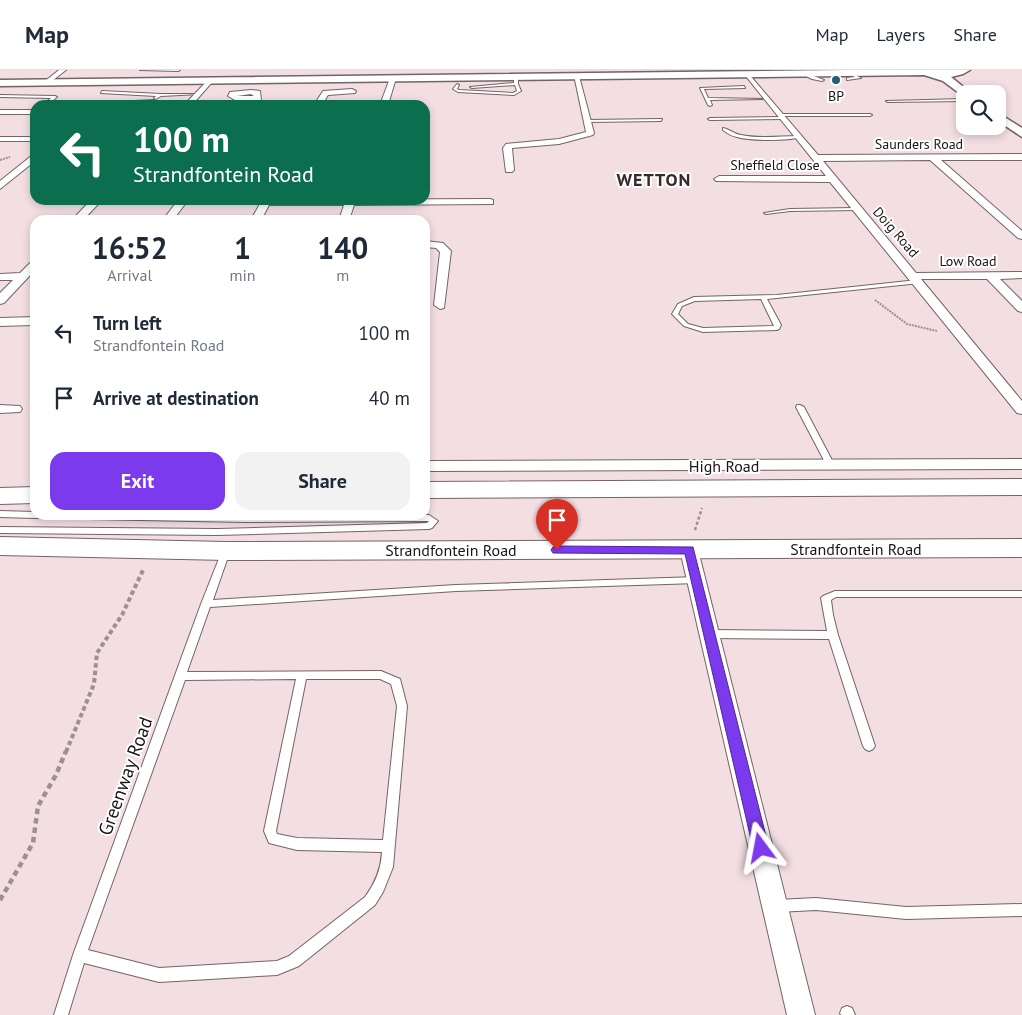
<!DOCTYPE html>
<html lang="en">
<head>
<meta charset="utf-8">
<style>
	:root { --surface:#fff; --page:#f2f2f3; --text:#1f2937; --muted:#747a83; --line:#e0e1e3; --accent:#7c3aed }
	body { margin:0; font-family:"PT Sans",sans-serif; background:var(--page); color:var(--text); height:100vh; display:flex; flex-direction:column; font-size:19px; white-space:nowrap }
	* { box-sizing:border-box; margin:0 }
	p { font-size:16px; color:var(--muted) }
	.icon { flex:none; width:28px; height:28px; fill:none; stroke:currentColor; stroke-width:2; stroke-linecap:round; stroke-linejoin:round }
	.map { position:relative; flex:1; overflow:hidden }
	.details { position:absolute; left:30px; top:145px; width:400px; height:305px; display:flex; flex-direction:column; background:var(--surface); border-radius:15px; box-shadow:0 2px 8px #0003 }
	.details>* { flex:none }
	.hud { position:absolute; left:30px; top:30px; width:400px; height:105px; border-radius:15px; box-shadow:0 2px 8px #0003; background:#0b6e4f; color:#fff; overflow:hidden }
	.controls { position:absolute; left:956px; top:15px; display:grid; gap:10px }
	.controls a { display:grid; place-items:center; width:50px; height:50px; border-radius:10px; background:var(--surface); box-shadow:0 2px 8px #0003; font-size:25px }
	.pin { position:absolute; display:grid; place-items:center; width:42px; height:42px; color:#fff; margin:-51px -21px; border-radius:50% 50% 50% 0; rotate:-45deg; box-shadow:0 0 5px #0007 }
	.pin .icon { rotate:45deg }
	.me { position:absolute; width:55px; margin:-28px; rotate:347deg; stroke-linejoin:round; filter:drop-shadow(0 0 4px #0008) }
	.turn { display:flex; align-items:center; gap:18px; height:105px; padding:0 20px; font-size:22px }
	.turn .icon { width:65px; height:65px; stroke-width:2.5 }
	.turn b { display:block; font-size:35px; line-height:42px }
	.eta { display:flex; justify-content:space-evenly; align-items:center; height:85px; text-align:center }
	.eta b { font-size:30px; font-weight:800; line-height:35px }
	.primary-button { display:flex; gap:10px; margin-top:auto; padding:10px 20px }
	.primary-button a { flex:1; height:58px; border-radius:15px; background:var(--accent); color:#fff; font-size:20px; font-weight:800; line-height:58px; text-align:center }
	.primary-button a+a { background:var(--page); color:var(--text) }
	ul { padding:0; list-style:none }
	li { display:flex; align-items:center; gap:15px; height:65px; padding:0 20px }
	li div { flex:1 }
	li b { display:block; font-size:19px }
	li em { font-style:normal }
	header { display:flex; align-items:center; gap:30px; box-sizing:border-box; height:70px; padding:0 25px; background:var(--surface); border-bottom:1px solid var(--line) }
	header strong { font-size:24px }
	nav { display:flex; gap:28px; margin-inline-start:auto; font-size:18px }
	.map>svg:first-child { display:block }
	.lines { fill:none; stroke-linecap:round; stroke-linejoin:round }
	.lane-casing { stroke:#746367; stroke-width:2 }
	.street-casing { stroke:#746367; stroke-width:2 }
	.secondary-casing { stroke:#746367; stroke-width:3 }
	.primary-casing { stroke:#746367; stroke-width:2 }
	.path-far3 { stroke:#9f8f92; stroke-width:2; stroke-dasharray:2 1; stroke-linecap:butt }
	.path-far2 { stroke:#9f8f92; stroke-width:2.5; stroke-dasharray:3 2.5; stroke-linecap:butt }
	.path-far1 { stroke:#9f8f92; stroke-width:4; stroke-dasharray:4.5 3; stroke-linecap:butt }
	.path { stroke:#9f8f92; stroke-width:4.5; stroke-dasharray:5.5 4; stroke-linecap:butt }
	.lane { fill:#fff; fill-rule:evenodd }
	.street { fill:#fff; fill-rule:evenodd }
	.secondary { fill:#fff; fill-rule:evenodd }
	.primary { fill:#fff; fill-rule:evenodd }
	.route { fill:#7c3aed; stroke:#51269a }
	.poi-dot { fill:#215f75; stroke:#fff; stroke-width:2 }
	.labels { text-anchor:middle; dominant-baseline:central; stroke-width:4; stroke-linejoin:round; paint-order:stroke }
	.far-poi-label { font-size:14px; fill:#1b1415; stroke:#fff }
	.far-street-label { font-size:14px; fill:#1b1415; stroke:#fff }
	.street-label { font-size:16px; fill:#1b1415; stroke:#fff }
	.far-district-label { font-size:18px; font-weight:bold; letter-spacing:1px; fill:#38292c; stroke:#fff }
	.near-street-label { font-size:19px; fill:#1b1415; stroke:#fff }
</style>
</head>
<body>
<header>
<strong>Map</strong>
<nav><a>Map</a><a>Layers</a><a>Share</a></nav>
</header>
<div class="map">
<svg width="1022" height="945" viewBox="0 0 1022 945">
	<rect width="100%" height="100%" fill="#f3dee2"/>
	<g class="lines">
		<g class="lane-casing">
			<g id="lane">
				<polygon points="140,0 180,0 178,1"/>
				<polygon points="849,2 861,8 847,10 847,8 855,7 849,4"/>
				<polygon points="804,3 806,3 824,10 822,11 812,9 804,5"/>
				<polygon points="516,6 518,7 518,14 521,21 514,25 458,22 453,19 457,14 459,15 457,19 459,20 513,23 517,21 515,15 472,18 470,17 514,13 514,7"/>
				<polygon points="744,16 745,18 704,19 708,28 770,29 710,30 712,35 710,36 708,35 700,18"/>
				<polygon points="102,21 160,24 200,24 161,26 156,29 154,28 156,26 101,23"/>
				<polygon points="0,25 55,26 57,27 47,35 43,35 51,28 0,27"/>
				<polygon points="965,29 965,31 888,32 886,31"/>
				<polygon points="154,30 155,32 93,34 91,33"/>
				<polygon points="781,44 870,44 872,45 870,46 780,46"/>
				<polygon points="784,47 783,49 710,50 708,49 710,48"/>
				<polygon points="662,49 661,51 588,52 586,51 588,50"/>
				<path d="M723 58C729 59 734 64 741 65 760 69 780 66 799 66L801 67C789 71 750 71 737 67 731 66 727 63 723 60Z"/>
				<polygon points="856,138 858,138 858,140 790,141 766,144 764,143 790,139"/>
				<path d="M918 210 920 211V213L767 229 781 255 779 259 777 260 703 262 684 256 672 244 678 234 694 227 777 225ZM761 229 774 256 703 258 688 254 678 244 682 236 695 231Z"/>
				<polygon points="797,335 800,335 804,337 835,396 834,398 828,398 827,396 796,337"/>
				<polygon points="0,441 35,442 35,445 246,446 429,445 438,451 432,458 429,459 217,465 0,463 0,457 217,459 427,453 429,451 246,452 35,448 0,447"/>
				<path d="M226 478 230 481 213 530 456 515 697 507 702 510 697 513 456 521 210 537 187 602 381 601 400 609 407 636 393 797 383 822 375 835 299 896 277 905 159 912 84 893 68 945H54L73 885 201 534 222 481ZM296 609 264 761 269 773 297 780 382 782C381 799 376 812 365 827L289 886 277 891 159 898 88 880 185 610ZM306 609H380L391 614 397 636 383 770 297 768 277 764 276 761Z"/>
				<polygon points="835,521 1022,521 1022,527 836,527 831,530 833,545 838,565 875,676 873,679 869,681 865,679 863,676 829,569 710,568 707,567 705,564 707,561 710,560 827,561 821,528 823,526"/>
				<polygon points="816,828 906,837 1022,834 1022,846 906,849 816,840 777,842 772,840 771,836 772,832 777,830"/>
				<polygon points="847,936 852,938 855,945 841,945 840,943 842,938"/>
			</g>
		</g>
		<g class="street-casing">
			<g id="street">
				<polygon points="59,0 66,0 48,14 44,14 44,12"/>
				<polygon points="747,2 818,85 1022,84 1022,90 941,90 1022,161 1022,169 1018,168 930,90 823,91 916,203 1022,202 1022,208 1000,209 1022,231 1022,242 1018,241 987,209 921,209 1022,331 1022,344 1017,343 830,112 716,111 714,109 719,106 826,106 745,5 744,4"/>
				<polygon points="574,5 579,6 594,63 593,65 559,74 512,78 514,100 512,102 506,102 503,78 506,74 559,69 586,62"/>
				<polygon points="393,6 396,8 388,35 380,35 390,8"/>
				<polygon points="208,10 213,11 192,35 184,35"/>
				<polygon points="352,19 356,21 355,23 328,25 322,35 314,35 323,21"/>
				<path d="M251 20 260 21 261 30H235L228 26 230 22ZM251 24 254 26H237Z"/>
				<rect x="0" y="40" width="35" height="4"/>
				<rect x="0" y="67" width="35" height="4"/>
				<polygon points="35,83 35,91 0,119 0,111"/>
				<polygon points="490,129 493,130 493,134 354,135 349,150 339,150 344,135 269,135 261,150 251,150 262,130"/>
				<polygon points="91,130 102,130 83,150 72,150"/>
				<polygon points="178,130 188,130 173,150 163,150"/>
				<polygon points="425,171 443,173 451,181 444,238 440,239 434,235 440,182 436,178 425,177"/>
				<polygon points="35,191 35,200 4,233 0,234 0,223 13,210 0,210 0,204 20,203 31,192"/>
				<polygon points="35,247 35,255 0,256 0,248"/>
				<polygon points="0,335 20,336 22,339 20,342 0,343"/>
				<polygon points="1022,389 1022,399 425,401 425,391"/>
				<polygon points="689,474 695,476 698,480 815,945 787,945 680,480 683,476"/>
			</g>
		</g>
		<g class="secondary-casing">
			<g id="secondary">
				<polygon points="846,0 970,0 963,4 951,7 972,24 965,24 965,27 963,26 943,11 924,5 0,16 0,10"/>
				<polygon points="998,43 1022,58 1022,67 998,51"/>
			</g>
		</g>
		<g class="primary-casing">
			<g id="primary">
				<polygon points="1022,409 1022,425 425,428 425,412"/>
				<polygon points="35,417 35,433 0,434 0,418"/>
				<polygon points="0,467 226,472 1022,469 1022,487 226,490 0,485"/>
			</g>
		</g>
		<g class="path-far3">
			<polyline points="0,90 10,87"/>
			<polyline points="875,230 907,254 937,261"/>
		</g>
		<polyline class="path-far2" points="695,460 702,438"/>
		<polyline class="path-far1" points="66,682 94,614 97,583 122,545 144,498"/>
		<polyline class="path" points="0,830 33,773 38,736 56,705 66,681"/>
		<use href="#lane" class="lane"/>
		<use href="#street" class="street"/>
		<use href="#secondary" class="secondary"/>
		<use href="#primary" class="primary"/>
	</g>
	<polygon class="route" points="557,476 693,477 769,778 766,783 761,785 755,783 753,778 685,484 553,483 551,480 553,477"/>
	<circle class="poi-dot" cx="836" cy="10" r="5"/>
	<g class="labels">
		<g class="far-poi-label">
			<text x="836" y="26">BP</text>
		</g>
		<g class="far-street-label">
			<text x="919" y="74">Saunders Road</text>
			<text x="775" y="95">Sheffield Close</text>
			<text transform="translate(896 162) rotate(49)">Doig Road</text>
			<text x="968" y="191">Low Road</text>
		</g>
		<g class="street-label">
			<text x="724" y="396">High Road</text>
			<text x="856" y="479">Strandfontein Road</text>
			<text x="451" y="480">Strandfontein Road</text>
		</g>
		<g class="far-district-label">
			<text x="654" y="109">WETTON</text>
		</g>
		<g class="near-street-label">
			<text transform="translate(125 706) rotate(-70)">Greenway Road</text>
		</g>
	</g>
</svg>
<div class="controls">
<a><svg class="icon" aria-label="search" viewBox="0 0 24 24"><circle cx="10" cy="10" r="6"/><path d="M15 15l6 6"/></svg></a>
</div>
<div class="pin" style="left:557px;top:480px;background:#d93025"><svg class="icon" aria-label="arrive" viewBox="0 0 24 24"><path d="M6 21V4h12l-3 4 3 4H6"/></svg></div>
<svg class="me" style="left:761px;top:778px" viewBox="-20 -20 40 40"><path d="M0-17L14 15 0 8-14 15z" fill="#7c3aed" stroke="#fff" stroke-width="4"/></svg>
<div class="hud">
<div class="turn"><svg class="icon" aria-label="left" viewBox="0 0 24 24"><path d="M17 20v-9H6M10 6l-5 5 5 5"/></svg><div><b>100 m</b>Strandfontein Road</div></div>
</div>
<section class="details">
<div class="eta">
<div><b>16:52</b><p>Arrival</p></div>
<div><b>1</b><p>min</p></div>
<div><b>140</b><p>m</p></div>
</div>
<ul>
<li><svg class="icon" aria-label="left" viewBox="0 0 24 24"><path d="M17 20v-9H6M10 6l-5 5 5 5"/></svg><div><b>Turn left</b><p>Strandfontein Road</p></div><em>100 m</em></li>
<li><svg class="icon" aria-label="arrive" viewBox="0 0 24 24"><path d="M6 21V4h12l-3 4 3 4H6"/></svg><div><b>Arrive at destination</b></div><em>40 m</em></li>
</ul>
<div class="primary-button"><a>Exit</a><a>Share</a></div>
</section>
</div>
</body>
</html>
